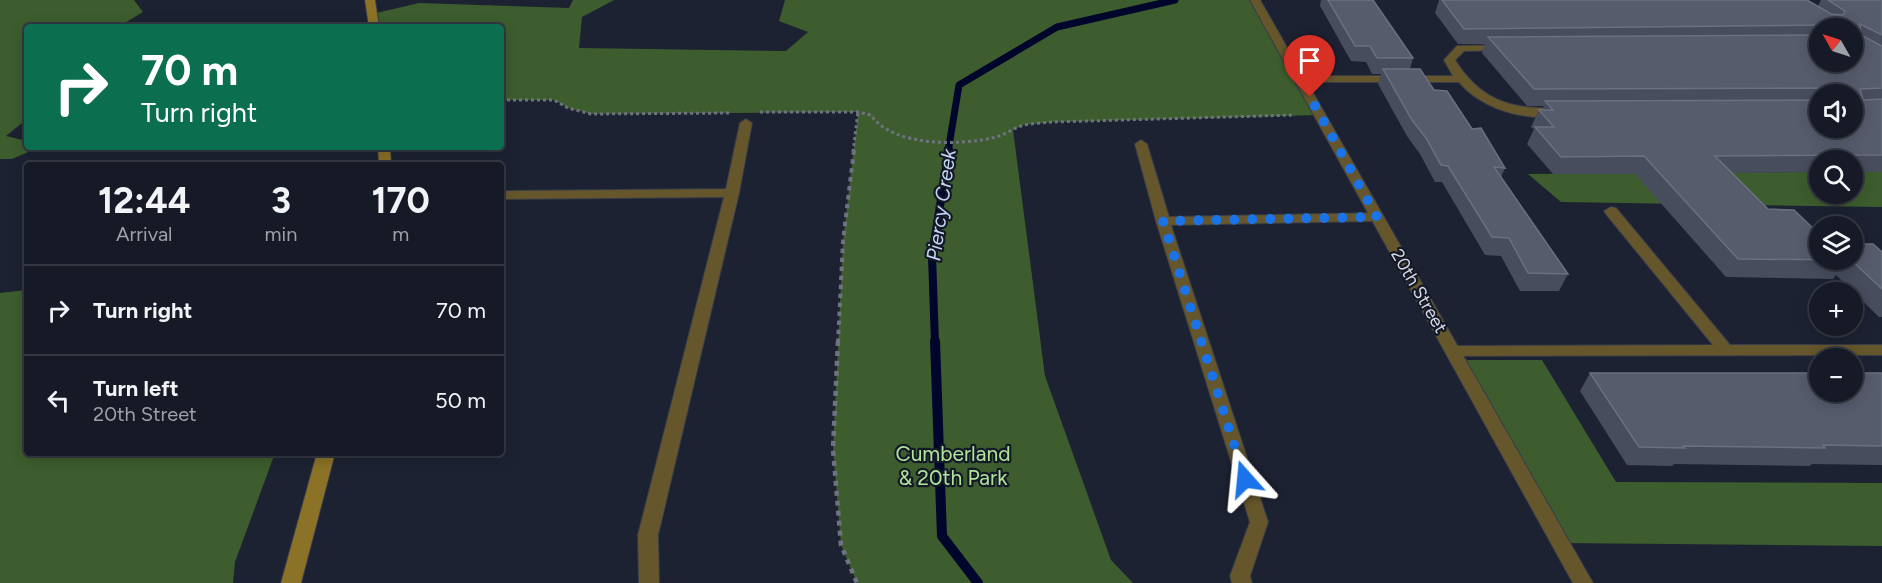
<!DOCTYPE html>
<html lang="en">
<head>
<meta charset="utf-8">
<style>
	:root { --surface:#161a26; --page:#1f232e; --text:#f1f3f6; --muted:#9ea1a7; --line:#353843 }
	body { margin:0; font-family:Figtree,sans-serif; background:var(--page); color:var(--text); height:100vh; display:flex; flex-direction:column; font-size:22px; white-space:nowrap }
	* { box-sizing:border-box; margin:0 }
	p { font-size:20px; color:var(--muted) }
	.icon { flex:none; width:33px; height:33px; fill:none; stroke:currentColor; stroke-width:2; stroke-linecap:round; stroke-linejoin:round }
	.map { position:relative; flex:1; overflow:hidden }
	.sheet { position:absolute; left:24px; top:162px; width:480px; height:294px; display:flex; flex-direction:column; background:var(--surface); border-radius:6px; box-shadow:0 3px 15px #0003,0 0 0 2px var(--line) }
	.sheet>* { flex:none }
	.hud { position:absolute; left:24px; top:24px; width:480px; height:126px; border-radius:6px; box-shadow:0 3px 15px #0003,0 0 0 2px var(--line); background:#0b6e4f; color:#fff; overflow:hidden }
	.needle { width:39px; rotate:309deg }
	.tools { position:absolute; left:1809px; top:18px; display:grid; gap:12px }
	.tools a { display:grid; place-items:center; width:54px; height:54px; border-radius:50%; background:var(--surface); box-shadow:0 3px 15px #0003,0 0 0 2px var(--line); font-size:30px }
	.pin { position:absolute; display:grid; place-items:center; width:51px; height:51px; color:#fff; margin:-62px -26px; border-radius:50% 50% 50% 0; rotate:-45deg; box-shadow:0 0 6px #0007 }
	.pin .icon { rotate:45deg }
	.me { position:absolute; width:66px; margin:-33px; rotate:342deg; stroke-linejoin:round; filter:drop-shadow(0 0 4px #0008) }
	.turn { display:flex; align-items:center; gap:21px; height:126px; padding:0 18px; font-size:27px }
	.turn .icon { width:78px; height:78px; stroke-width:2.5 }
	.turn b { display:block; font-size:42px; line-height:51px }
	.eta { display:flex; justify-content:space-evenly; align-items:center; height:102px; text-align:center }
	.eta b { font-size:36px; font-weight:700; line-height:42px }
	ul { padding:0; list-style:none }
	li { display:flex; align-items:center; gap:18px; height:90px; padding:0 18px; border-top:2px solid var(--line) }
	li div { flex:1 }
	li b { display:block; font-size:22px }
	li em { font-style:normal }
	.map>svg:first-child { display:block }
	.forest { fill:#3d5d2e }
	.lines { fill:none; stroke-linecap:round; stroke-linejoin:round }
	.stream-far2 { stroke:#00052b; stroke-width:7 }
	.stream-far1 { stroke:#00052b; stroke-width:8 }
	.stream { stroke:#00052b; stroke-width:10 }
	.lane-casing { stroke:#373c4b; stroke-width:2 }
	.street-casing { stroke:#373c4b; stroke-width:2 }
	.secondary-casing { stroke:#373c4b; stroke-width:2 }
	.path-far2 { stroke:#6f7380; stroke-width:3; stroke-dasharray:3 3; stroke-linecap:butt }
	.path-far1 { stroke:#6f7380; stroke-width:4; stroke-dasharray:4.5 4.5; stroke-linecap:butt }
	.path { stroke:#6f7380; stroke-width:4.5; stroke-dasharray:5 5; stroke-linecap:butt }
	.lane { fill:#65562b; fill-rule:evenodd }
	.street { fill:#65562b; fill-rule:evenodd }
	.secondary { fill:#8b7227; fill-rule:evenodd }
	.wall { fill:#474d5d; fill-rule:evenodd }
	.building { fill:#565c6c; stroke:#6a707e; stroke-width:1.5 }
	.route { stroke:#1a73e8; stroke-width:10; stroke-dasharray:0 18 }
	.labels { text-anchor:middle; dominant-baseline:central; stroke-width:4.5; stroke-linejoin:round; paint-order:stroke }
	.street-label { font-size:18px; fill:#d6dae4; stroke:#141928 }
	.water-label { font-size:20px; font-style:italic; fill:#c4d8f4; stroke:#141928 }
	.near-park-label { font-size:21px; fill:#b0e49a; stroke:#141928 }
</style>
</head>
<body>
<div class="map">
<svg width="1882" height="583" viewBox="0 0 1882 583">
	<rect width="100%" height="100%" fill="#1d2232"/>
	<g class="forest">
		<polygon points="0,0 134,0 143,12 118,27 27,27 27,119 6,136 27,141 27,147 40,147 12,159 0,159"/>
		<polygon points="573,0 614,0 582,17 579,48 786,51 808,32 779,21 785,0 1255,0 1320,115 1053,122 1023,125 1013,130 1045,376 1111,560 1133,583 857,583 841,545 833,449 843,241 858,112 591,114 568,108 554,100 501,100 501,27 374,27 372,14 419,3 569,8"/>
		<polygon points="1882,171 1882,207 1561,202 1528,174 1819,172 1820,194 1852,194 1853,172"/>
		<polygon points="27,290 27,453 275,453 235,562 233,583 0,583 0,293"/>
		<polygon points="1459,360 1542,360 1616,482 1882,483 1882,546 1560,543"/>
	</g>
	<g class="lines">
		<polyline class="stream-far2" points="948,152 959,85 1057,27 1175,0"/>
		<polyline class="stream-far1" points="935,343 932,256 949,150"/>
		<polyline class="stream" points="935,341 942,536 978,583"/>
		<g class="lane-casing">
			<g id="lane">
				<path d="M1505 45 1510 48 1509 50 1464 51 1455 60C1476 93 1501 107 1540 108 1548 108 1556 107 1562 112L1560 115C1525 122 1482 109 1459 82H1299L1293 79 1299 76H1453L1444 60 1457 46Z"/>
				<polygon points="746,119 752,123 739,193 658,535 659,583 639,583 638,535 724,197 501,199 501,191 726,189 740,123"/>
				<polygon points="1141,140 1147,144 1169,217 1377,213 1384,217 1377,221 1171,225 1268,522 1250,576 1252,583 1232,583 1230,576 1250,522 1156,221 1135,144"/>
				<polygon points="1611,207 1616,208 1730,345 1882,345 1882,355 1448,356 1446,352 1448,348 1454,346 1713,345 1606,214 1604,211"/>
			</g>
		</g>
		<g class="street-casing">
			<polygon id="street" points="1250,0 1260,0 1593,583 1573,583"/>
		</g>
		<g class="secondary-casing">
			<g id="secondary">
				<polygon points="365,0 375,0 379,27 369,27"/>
				<polygon points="378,147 390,147 391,165 379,165"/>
				<polygon points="317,453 335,453 301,583 281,583"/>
			</g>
		</g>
		<g class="path-far2">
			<polyline points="501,100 554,100 568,108 591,114 729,113"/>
			<path d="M760 112H858L871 115C892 147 962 146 996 137 1004 135 1012 129 1021 126 1031 123 1043 123 1053 122L1295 115"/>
			<polyline points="853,152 858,112"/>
		</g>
		<polyline class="path-far1" points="838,343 843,241 854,150"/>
		<polyline class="path" points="838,341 833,449 841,545 857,583"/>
		<use href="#lane" class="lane"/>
		<use href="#street" class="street"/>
		<use href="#secondary" class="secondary"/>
	</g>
	<g class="wall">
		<polygon points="1321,0 1373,0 1413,58 1410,69 1434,90 1472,129 1505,168 1501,177 1568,274 1559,291 1520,291 1501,256 1485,255 1442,182 1435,182 1420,154 1407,136 1378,84 1381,74 1372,74 1366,62 1351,61 1320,6"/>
		<path d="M1439 0H1807L1818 6 1821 0H1882V172H1852V160H1820V172L1732 173 1820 260H1852L1882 252V317H1879L1836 275 1833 279 1726 277 1635 174H1553L1527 144 1534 129 1531 127 1539 110H1542L1544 106H1527L1482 53 1485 44H1458L1435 13ZM1820 28H1852L1820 62ZM1820 94H1852L1820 128Z"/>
		<polygon points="1590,373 1882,373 1882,465 1812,464 1810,466 1674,464 1672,466 1627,465 1580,391"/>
	</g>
	<g class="building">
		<polygon points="1328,0 1373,0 1413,58 1377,58 1370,46 1355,46"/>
		<polygon points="1442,0 1807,0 1831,14 1843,15 1845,11 1828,0 1882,0 1882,35 1860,24 1861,35 1882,46 1882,88 1860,89 1863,100 1882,99 1882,155 1715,156 1768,209 1794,210 1820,235 1820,260 1846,260 1738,259 1644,156 1561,157 1535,127 1554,127 1539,110 1553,110 1545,101 1820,100 1820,128 1852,128 1852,94 1831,94 1832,88 1534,89 1488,37 1820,35 1820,62 1852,62 1852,28 1831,28 1832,27 1829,25 1464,29"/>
		<polygon points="1383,69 1420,69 1434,90 1447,91 1472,129 1481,128 1505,168 1494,167 1568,274 1528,273 1509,238 1492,237 1448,166 1441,165 1426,138 1412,120"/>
		<polygon points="1852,244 1873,244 1882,252 1882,289 1851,260 1852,260"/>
		<polygon points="1590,373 1820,373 1820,392 1852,392 1852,373 1882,373 1882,446 1823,445 1825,448 1683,446 1685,448 1639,447"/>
	</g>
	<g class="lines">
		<polyline class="route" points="1245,479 1163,221 1377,217 1310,97"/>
	</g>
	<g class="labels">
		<g class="street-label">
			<text transform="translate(1419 291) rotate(60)">20th Street</text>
		</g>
		<g class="water-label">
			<text transform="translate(941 205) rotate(-82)">Piercy Creek</text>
		</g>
		<g class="near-park-label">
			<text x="953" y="453">Cumberland<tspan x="953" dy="24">&amp; 20th Park</tspan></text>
		</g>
	</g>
</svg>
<div class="tools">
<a><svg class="needle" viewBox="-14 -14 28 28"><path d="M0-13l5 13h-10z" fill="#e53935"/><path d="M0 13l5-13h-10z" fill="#9ea1a7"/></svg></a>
<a><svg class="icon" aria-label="sound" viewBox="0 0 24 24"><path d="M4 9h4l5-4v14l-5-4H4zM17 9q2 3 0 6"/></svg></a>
<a><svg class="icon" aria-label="search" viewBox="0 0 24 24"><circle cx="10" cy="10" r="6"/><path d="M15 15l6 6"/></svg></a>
<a><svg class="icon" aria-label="layers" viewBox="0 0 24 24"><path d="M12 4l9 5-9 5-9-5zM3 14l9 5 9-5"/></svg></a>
<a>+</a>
<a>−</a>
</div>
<div class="pin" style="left:1310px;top:97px;background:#d93025"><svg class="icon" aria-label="arrive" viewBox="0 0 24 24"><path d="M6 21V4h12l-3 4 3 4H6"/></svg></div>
<svg class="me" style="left:1245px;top:479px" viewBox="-20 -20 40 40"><path d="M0-17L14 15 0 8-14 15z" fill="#1a73e8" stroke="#fff" stroke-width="4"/></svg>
<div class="hud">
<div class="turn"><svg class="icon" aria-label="right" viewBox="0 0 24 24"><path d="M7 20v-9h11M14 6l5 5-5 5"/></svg><div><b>70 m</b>Turn right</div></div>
</div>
<section class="sheet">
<div class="eta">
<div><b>12:44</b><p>Arrival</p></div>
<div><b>3</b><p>min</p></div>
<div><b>170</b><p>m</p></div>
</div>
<ul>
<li><svg class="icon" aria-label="right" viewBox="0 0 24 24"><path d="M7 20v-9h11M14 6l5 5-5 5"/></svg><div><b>Turn right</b></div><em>70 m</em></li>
<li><svg class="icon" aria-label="left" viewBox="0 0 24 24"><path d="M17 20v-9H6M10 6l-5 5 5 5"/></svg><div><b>Turn left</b><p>20th Street</p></div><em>50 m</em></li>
</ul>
</section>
</div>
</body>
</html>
